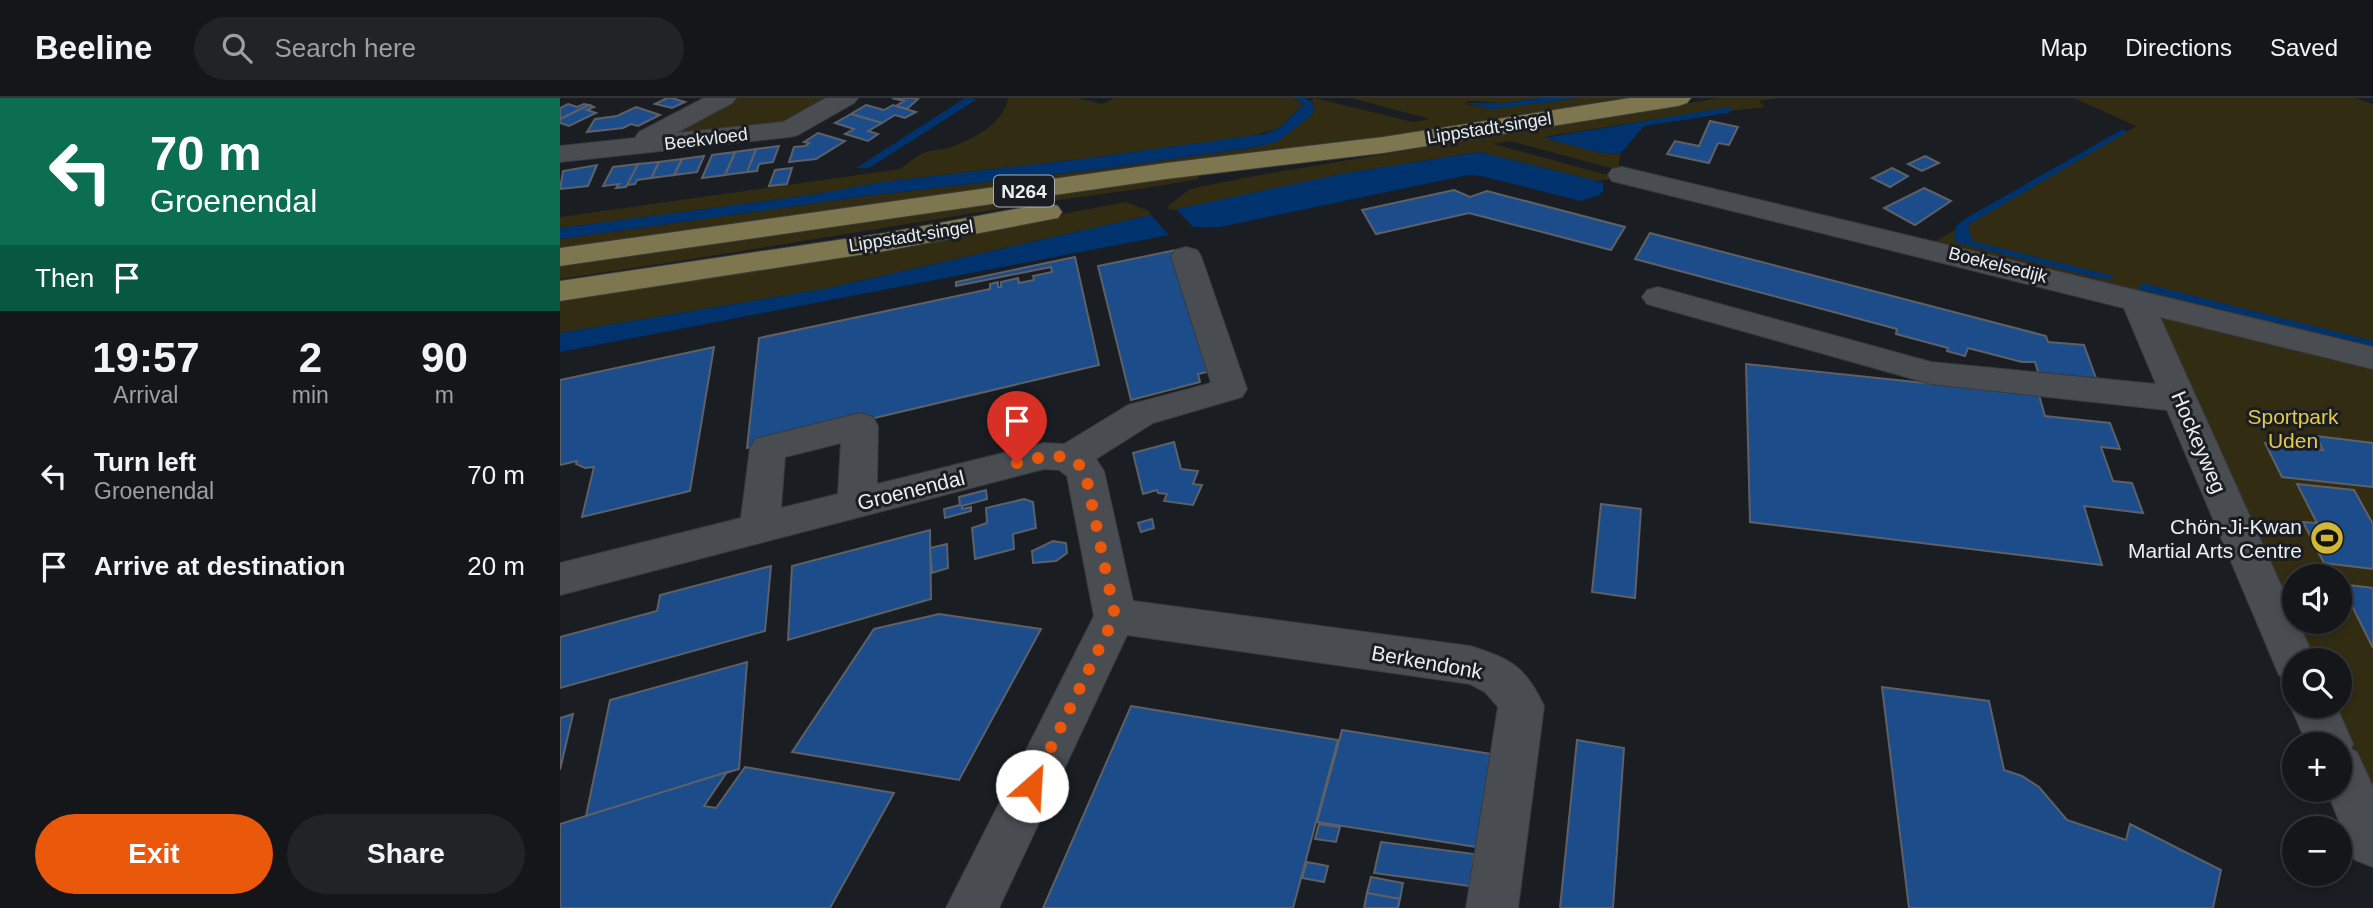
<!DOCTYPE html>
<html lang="en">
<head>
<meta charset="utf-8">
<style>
	:root { --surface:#14161a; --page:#212327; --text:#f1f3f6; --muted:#9d9fa2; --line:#333539; --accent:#ea580c }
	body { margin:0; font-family:Arial,sans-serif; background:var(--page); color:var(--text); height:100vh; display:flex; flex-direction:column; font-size:26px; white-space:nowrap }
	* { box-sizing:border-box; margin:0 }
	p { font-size:23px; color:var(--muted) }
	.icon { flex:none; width:38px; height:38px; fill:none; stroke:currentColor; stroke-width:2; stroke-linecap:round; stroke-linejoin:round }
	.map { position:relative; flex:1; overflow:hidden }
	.sheet { display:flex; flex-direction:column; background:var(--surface); width:560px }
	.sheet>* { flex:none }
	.guide { background:#0b6e4f; color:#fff; overflow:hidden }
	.controls { position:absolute; left:1722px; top:466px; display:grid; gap:14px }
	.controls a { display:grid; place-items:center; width:70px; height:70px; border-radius:50%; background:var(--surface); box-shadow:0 4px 10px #0003,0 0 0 2px var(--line); font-size:35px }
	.pin { position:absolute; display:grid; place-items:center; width:60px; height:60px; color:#fff; margin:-72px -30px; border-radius:50% 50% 50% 0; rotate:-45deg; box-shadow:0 0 7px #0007 }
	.pin .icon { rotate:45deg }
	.me { position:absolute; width:77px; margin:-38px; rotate:26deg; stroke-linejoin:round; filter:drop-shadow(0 0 5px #0008) }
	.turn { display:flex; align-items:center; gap:24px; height:147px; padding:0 35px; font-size:32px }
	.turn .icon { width:91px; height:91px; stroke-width:2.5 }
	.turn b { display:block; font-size:49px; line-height:60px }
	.then { display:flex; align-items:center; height:66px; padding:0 35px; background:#0003; gap:14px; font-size:26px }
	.eta { display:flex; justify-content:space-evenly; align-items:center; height:119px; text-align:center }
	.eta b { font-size:42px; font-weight:700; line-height:49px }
	.action { display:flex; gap:14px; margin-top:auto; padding:14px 35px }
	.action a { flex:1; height:80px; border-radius:42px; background:var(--accent); color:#fff; font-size:28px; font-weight:700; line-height:80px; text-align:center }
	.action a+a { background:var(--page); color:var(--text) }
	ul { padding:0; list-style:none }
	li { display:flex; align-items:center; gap:21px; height:91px; padding:0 35px }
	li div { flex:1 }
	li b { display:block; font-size:26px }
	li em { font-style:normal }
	header { display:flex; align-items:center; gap:42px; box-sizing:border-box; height:98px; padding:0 35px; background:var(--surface); border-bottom:2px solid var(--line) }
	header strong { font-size:33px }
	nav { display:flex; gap:38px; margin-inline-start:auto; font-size:24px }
	.search { width:490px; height:63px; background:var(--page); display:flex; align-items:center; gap:18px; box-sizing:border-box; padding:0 24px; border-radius:38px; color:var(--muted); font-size:26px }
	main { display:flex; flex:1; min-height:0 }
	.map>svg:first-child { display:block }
	.green { fill:#322c12; fill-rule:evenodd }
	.water { fill:#00336e }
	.building { fill:#1c4c89; stroke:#5d6167; stroke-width:2 }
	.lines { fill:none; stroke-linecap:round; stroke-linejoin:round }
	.minor-casing { stroke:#383b3e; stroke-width:2 }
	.major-casing { stroke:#383b3e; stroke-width:2 }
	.minor { fill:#494d52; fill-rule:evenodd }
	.major { fill:#7e764e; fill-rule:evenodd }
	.route { stroke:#ea580c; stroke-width:12; stroke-dasharray:0 21.6 }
	.labels { text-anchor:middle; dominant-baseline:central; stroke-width:6; stroke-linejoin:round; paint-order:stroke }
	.far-street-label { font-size:18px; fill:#ebeef1; stroke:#1a1d22 }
	.shield { fill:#1a1d22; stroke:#acafb3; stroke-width:2 }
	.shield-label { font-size:19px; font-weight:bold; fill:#ebeef1 }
	.park-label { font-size:21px; fill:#e3c94c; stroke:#1a1d22 }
	.street-label { font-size:21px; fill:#ebeef1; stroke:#1a1d22 }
	.poi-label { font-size:21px; fill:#ebeef1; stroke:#1a1d22; text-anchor:end }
</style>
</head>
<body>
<header>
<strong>Beeline</strong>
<div class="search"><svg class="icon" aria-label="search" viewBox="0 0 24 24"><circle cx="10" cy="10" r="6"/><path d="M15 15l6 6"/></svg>Search here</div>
<nav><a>Map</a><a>Directions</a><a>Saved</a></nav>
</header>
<main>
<section class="sheet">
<div class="guide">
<div class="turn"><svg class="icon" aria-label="left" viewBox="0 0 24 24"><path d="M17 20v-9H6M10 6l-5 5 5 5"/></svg><div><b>70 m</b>Groenendal</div></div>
<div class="then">Then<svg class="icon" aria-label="arrive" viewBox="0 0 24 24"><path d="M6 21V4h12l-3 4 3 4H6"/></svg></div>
</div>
<div class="eta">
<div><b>19:57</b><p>Arrival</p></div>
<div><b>2</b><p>min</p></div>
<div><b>90</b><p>m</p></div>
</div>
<ul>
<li><svg class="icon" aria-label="left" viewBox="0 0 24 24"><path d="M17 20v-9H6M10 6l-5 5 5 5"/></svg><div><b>Turn left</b><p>Groenendal</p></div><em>70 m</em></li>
<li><svg class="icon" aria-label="arrive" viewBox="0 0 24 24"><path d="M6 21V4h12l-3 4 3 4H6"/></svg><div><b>Arrive at destination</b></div><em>20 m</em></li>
</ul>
<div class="action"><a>Exit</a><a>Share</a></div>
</section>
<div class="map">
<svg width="1813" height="810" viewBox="0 0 1813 810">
	<rect width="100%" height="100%" fill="#1a1d22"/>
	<g class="green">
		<polygon points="176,0 276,0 229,26 96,43"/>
		<path d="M448 0H518L542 6 555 0H733L744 6 719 30 692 38 530 60 322 84 251 97 0 130V119L340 71C347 66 355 59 363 55 372 51 382 52 391 49 413 41 444 25 448 0Z"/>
		<polygon points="754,0 853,24 870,21 791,0 981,0 945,5 908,3 904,6 932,11 1019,0 1077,0 678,61 0,151 0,141 314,97 541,71 696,49 715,44 752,17 754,6 751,3"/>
		<polygon points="1159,0 1219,0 1199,3 1205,9 1090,22 984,39 1037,54 1060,56 1059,67 1092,81 950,43 934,46 1059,80 1037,83 919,54 781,76 617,112 609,111 608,108 630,91 694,78"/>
		<polygon points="1514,0 1795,0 1813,6 1813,254 1372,145 1576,28"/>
		<path d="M637 75 639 81C576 93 513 99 450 109 300 134 150 159 0 181V167Z"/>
		<polygon points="566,104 589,113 591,117 264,191 0,235 0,202 356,144"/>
		<path d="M1590 211 1813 265V700L1771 607H1780V562H1750ZM1734 478H1780V523H1734Z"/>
	</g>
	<g class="water">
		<polygon points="405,0 417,1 309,70 296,70"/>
		<polygon points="733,0 745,0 754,6 752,17 717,44 696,49 541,71 314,97 0,141 0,130 251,97 322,84 530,60 704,36 719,30 744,6"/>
		<polygon points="981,0 1019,0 932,11 904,5 945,5"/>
		<polygon points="1167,9 1173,12 1168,15 1084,28 1060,56 1037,54 984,40"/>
		<polygon points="1563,31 1567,34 1408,127 1412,143 1553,178 1551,181 1537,180 1399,145 1394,141 1396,128 1406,120"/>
		<polygon points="919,54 1037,83 1043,85 1043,93 1038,98 1020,103 921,78 908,77 660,129 633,129 616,111 781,76"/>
		<polygon points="591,117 609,137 0,254 0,235 264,191"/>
		<polygon points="1582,185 1813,243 1813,248 1578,191"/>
	</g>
	<g class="building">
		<polygon points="107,0 112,0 125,4 112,10 95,6"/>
		<polygon points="332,0 354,0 358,1 347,11 336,8 344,3"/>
		<polygon points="8,6 17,9 24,6 29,7 0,21 0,10"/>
		<polygon points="29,7 34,9 27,12 36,15 9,28 0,25 0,21"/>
		<polygon points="306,7 324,12 333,7 356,14 345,20 335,17 322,25 291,16"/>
		<polygon points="76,9 100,17 78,28 71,26 63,30 27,34 35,21 57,18"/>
		<polygon points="291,16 322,25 308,33 318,36 308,43 285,36 294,31 275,25"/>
		<polygon points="1150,23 1178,29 1169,47 1158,45 1149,65 1107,56 1115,43 1139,48"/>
		<polygon points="258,35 285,43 256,61 229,64 234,49 245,48 249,45 244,44"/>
		<polygon points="219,48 213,64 199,66 197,73 187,74 196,51"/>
		<polygon points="196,51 187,74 165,77 175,54"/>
		<polygon points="175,54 165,77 142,80 152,57"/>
		<polygon points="144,58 137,74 114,77 122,61"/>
		<polygon points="1365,58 1379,65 1362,73 1348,66"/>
		<polygon points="122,61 114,77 91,80 99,64"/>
		<polygon points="99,64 91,80 77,82 75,86 67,87 78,66"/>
		<polygon points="78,66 66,89 56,90 59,86 43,88 53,69"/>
		<polygon points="37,67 28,88 0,91 3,73"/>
		<polygon points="232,70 227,86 209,88 215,72"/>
		<polygon points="1332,70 1348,78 1330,89 1312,80"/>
		<polygon points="1364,90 1391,103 1355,127 1324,110"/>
		<polygon points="894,92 910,99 927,93 1065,129 1051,152 909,115 816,136 802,112"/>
		<polygon points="1090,135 1486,238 1488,244 1524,247 1537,283 1479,277 1475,264 1462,264 1408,250 1405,258 1387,253 1388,250 1336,236 1337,231 1075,161"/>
		<polygon points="616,152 656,272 638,276 640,284 571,302 538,168"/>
		<polygon points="515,159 539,267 187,350 199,240 430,191 430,186 438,184 438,189 441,189 441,184 458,180 459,185 474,182 473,178 492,174 491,169 396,188 396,184"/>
		<polygon points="154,249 130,393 22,419 34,369 25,370 16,366 17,363 0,367 0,282"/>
		<polygon points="1186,266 1479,297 1485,318 1550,325 1560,351 1541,349 1553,383 1572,385 1583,415 1524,408 1542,467 1190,424"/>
		<polygon points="1756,338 1813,345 1813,389 1722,379 1705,345 1763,352"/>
		<polygon points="614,344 621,371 638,373 633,386 642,387 633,407 604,403 607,396 598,395 597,392 583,396 573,355"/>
		<polygon points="1737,386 1794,392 1813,426 1813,471 1764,465 1743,424 1757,425"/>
		<polygon points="426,392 427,401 402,408 402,411 411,409 411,413 385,420 384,411 400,407 399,399"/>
		<polygon points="464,401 473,404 476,430 453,436 454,451 415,461 412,430 427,425 426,410"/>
		<polygon points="1041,406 1081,411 1075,500 1032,494"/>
		<polygon points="592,421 594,430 581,434 578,425"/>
		<polygon points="370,432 371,501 228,542 232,468"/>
		<polygon points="493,443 506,445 507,455 496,463 473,465 472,453"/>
		<polygon points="387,446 388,470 372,475 370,450"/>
		<polygon points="211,468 205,533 0,590 0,539 97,513 100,497"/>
		<polygon points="1781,486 1813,490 1813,550"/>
		<polygon points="379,516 481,531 399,682 232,654 314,531"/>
		<polygon points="187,564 179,671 26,718 50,602"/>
		<polygon points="1322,589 1429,603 1444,672 1462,678 1479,689 1507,722 1566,742 1570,726 1661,772 1653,810 1349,810"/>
		<polygon points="571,608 778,642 733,810 483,810"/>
		<polygon points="13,616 0,672 0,620"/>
		<polygon points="782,632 938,657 923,750 757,724"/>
		<polygon points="1017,642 1064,650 1053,810 1000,810"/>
		<polygon points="185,669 334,695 270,810 0,810 0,726 167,674 144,708 156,710"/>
		<polygon points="759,726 780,729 776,744 755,741"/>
		<polygon points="821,744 914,756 910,788 814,775"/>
		<polygon points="747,764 768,768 764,784 742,780"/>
		<polygon points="811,779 843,785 840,801 807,795"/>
		<polygon points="807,795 840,801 838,810 804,810"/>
	</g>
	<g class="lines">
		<g class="minor-casing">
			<g id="minor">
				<polygon points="144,0 176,0 172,5 116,35 223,24 266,0 298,0 294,5 238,37 229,39 0,64 0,48 75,40 79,34"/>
				<polygon points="1062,69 1813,249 1813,271 1600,219 1734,516 1734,523 1738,523 1755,562 1734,562 1734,583 1719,577 1607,312 1371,286 1087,206 1082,199 1087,192 1098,189 1371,264 1596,286 1564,210 1052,83 1048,77 1052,71"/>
				<path d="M626 149 637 152 641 158 687 291 682 299 593 325 536 361 544 373 573 503 910 548C951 561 965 568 984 608L958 810H906L938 609 925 594 910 586 567 537 439 810H386L534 518 507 378 499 372 484 371 0 497V465L181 420 190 350 195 341 300 315 313 319 318 328 317 386 484 345 504 346 568 307 651 285 611 158 615 152ZM281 345 278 396 221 410 225 359Z"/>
				<polygon points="1734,599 1734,607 1776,607 1793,646 1791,651 1797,654 1813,689 1813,769 1795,762 1766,691 1780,691 1780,646 1747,646 1730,607"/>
			</g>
		</g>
		<g class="major-casing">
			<g id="major">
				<polygon points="1070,0 1131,0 1127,5 1118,8 823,55 606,81 0,168 0,150 606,65 823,39"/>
				<polygon points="488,105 498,108 502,114 498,120 325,153 0,203 0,183 325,135"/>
			</g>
		</g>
		<use href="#minor" class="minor"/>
		<use href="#major" class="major"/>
	</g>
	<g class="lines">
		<path class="route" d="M457 365C482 359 507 350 525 373L555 518 472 688"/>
	</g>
	<defs>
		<g id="stadium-disc" transform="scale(1.75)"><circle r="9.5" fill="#d1b736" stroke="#1a1d22"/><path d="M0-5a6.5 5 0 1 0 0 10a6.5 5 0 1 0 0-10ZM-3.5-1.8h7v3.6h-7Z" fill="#111"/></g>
	</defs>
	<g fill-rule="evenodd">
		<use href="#stadium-disc" x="1767" y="440"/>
	</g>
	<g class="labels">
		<g class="far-street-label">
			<text transform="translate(929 30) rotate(-9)">Lippstadt-singel</text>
			<text transform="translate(146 41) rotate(-7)">Beekvloed</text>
			<text transform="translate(351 138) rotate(-9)">Lippstadt-singel</text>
			<text transform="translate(1438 167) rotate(14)">Boekelsedijk</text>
		</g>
		<rect class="shield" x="434" y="77.5" width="60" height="31" rx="5"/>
		<g class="shield-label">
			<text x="464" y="93">N264</text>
		</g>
		<g class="park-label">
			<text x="1733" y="318">Sportpark<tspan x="1733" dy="24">Uden</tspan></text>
		</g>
		<g class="street-label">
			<text transform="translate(1639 344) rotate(67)">Hockeyweg</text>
			<text transform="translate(351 392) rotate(-14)">Groenendal</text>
			<text transform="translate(867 564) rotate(10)">Berkendonk</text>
		</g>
		<g class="poi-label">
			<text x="1742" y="428">Chön-Ji-Kwan<tspan x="1742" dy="24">Martial Arts Centre</tspan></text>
		</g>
	</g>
</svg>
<div class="controls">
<a><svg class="icon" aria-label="sound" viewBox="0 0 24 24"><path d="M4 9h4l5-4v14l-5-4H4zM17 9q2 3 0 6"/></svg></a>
<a><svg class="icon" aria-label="search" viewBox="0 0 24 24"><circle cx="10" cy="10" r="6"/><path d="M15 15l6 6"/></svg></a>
<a>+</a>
<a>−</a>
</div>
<div class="pin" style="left:457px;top:365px;background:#d93025"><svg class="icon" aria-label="arrive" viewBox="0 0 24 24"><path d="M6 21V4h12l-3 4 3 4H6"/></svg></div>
<svg class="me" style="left:472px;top:688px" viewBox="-20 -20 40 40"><circle r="19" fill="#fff"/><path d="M0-13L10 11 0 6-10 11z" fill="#ea580c"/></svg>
</div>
</main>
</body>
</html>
